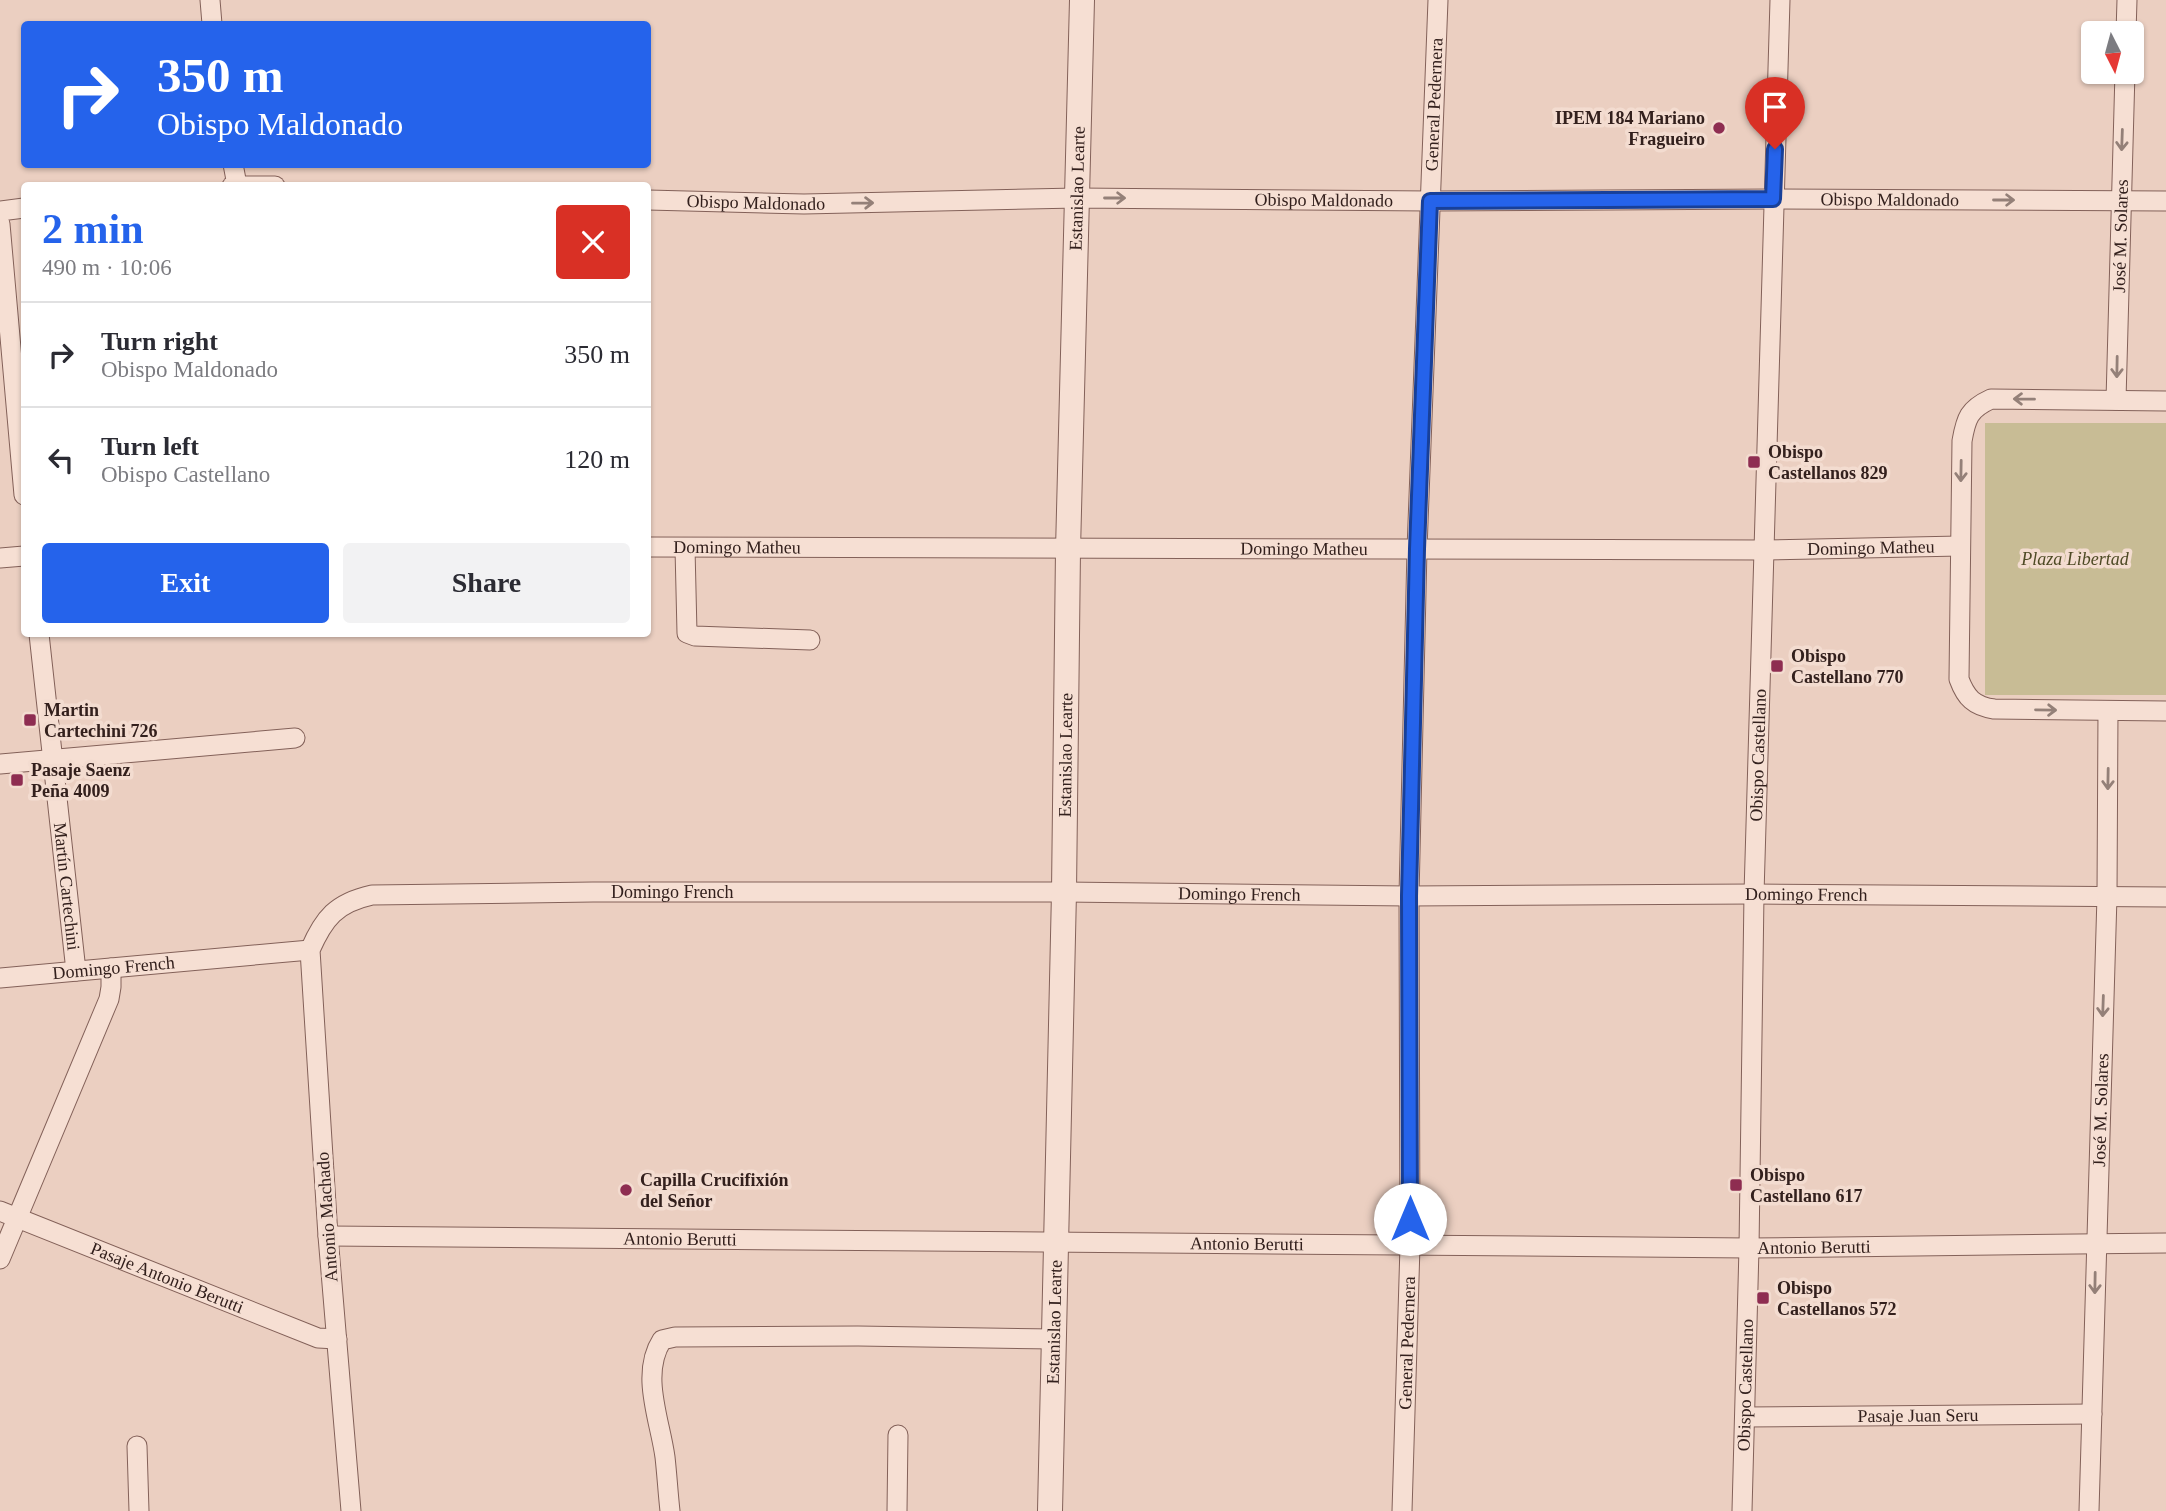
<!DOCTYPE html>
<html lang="en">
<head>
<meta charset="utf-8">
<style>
	:root { --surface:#fff; --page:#f2f2f3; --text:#2b2b33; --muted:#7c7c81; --line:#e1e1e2; --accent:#2563eb }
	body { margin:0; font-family:"Times New Roman",serif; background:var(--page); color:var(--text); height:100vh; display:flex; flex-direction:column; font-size:26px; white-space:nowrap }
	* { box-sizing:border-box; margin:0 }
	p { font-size:23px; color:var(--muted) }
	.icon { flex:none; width:38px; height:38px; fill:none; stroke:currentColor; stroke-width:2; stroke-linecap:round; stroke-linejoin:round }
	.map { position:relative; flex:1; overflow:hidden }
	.side { position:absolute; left:21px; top:182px; width:630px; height:455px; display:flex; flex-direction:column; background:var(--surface); border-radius:7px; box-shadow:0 2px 5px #0004 }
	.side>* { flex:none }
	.top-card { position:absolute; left:21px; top:21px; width:630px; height:147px; border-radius:7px; box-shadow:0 2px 5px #0004; background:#2563eb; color:#fff; overflow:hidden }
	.needle { width:46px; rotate:174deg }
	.tools { position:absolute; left:2081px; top:21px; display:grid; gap:14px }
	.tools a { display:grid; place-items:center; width:63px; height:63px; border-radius:7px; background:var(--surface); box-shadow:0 2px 5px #0004; font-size:35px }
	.pin { position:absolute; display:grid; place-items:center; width:60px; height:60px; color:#fff; margin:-72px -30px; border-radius:50% 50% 50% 0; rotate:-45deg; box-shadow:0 0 7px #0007 }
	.pin .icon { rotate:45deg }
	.me { position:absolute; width:77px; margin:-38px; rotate:0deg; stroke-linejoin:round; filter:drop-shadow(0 0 5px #0008) }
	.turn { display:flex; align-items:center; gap:24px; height:147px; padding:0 21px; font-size:32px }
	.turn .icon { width:91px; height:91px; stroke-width:2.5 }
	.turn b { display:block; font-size:49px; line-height:60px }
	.round { display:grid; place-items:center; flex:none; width:74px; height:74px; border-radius:7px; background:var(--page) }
	.summary { display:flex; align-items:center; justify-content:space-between; height:119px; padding:0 21px }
	h1 { font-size:42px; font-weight:700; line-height:52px; color:var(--accent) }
	.cta { display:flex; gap:14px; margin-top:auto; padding:14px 21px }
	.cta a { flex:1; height:80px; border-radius:7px; background:var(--accent); color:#fff; font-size:28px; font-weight:700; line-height:80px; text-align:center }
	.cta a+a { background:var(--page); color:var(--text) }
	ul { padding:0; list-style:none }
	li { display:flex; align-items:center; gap:21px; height:105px; padding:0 21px; border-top:2px solid var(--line) }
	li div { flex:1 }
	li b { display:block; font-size:26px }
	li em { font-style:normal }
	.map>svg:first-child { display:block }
	.green { fill:#c8bc95 }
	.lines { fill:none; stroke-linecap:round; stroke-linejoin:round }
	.minor-casing { stroke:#836159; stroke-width:21 }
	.tertiary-casing { stroke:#836159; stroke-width:26 }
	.minor { stroke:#f6dfd3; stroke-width:19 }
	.tertiary { stroke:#f6dfd3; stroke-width:24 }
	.oneway { stroke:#948078 }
	.route-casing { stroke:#184099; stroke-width:18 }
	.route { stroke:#2563eb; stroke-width:12 }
	.poi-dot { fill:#8e2d51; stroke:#f3dcd0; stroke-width:2.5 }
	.labels { text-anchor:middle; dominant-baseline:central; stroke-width:7; stroke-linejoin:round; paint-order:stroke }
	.street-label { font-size:18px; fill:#33201d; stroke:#f3dcd0 }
	.poi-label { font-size:18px; font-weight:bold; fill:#33201d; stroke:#f3dcd0; text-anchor:start }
	.park-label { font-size:18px; font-style:italic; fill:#4e4a25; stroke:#f3dcd0 }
</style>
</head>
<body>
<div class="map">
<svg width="2166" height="1511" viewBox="0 0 2166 1511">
	<rect width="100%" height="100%" fill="#ebcfc1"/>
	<rect class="green" x="1985" y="423" width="181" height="272"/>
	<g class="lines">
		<g class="minor-casing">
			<g id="minor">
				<polyline points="210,0 212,24"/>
				<polyline points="2126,33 2127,0"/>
				<polyline points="233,164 237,185"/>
				<polyline points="232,186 275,186"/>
				<path id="s1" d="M648 200 804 204 1077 198 1430 201 1773 199 2166 201"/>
				<polyline points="0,211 24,208"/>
				<polyline points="0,224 24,495"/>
				<path id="s2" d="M2116 400 2125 72"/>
				<path d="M2166 401 1991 399C1969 409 1966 418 1962 441L1959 679C1966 698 1974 706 1994 709L2166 711"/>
				<path id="s3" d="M648 547 1763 550 1960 546"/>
				<polyline points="685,548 687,633 695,636 810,640"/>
				<polyline points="0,558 24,556"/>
				<path id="s4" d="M39 634 76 971"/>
				<polyline points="0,764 295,738"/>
				<path id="s5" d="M0 978 310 950"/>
				<path id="s6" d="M0 1211 318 1338 337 1339"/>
				<path id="s7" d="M328 1236 1749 1248 2166 1243"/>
				<polyline points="0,1259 109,999 111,987 111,968"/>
				<path id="s8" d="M1745 1417 2092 1414"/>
				<polyline points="137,1446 139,1511"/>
				<path id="s9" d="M351 1511 328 1236 310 950C324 918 336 903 372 895L593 892H1064L1409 896 1754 894 2166 897"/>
				<path d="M670 1511C668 1493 667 1475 665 1457 660 1420 640 1374 662 1340L675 1337 858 1336 1054 1339"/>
				<polyline points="897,1511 898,1435"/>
				<path id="s10" d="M1402 1511 1410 1246 1409 896 1417 549 1438 0"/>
				<path id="s11" d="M1742 1511 1749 1248 1754 894 1780 0"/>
				<path id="s12" d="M2089 1511 2107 896 2108 711"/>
			</g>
		</g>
		<g class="tertiary-casing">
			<g id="tertiary">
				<path id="s13" d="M1050 1511 1064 892 1068 550 1082 0"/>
			</g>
		</g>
		<use href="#minor" class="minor"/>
		<use href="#tertiary" class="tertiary"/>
	</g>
	<defs><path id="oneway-shaft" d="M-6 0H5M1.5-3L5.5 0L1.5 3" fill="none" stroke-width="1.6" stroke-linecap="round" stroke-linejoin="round" transform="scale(1.75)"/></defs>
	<g class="oneway">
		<use href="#oneway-shaft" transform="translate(2122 140) rotate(92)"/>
		<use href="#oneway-shaft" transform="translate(1115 198)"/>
		<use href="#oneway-shaft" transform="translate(2004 200)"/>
		<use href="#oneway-shaft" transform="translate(863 203) rotate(-1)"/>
		<use href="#oneway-shaft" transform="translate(2117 367) rotate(91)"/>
		<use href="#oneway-shaft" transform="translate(2024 399) rotate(-179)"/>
		<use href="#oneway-shaft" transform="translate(1961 471) rotate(91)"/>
		<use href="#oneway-shaft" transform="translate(2046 710) rotate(1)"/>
		<use href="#oneway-shaft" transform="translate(2108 779) rotate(91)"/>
		<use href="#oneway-shaft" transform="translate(2103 1006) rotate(92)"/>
		<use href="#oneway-shaft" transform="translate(2095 1283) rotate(91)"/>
	</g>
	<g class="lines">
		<g class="route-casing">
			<polyline id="route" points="1410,1219 1409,896 1417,549 1430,201 1773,199 1775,149"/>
		</g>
		<use href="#route" class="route"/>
	</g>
	<g class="poi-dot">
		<circle cx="1719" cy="128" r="7"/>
		<rect x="1747" y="455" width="14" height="14" rx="3.5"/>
		<rect x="1770" y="659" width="14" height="14" rx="3.5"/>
		<rect x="23" y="713" width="14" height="14" rx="3.5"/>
		<rect x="10" y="773" width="14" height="14" rx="3.5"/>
		<rect x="1729" y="1178" width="14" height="14" rx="3.5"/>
		<circle cx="626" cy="1190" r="7"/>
		<rect x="1756" y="1291" width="14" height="14" rx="3.5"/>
	</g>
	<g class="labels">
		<g class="street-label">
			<text stroke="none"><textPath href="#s10" startOffset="1407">General Pedernera</textPath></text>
			<text stroke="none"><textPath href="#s13" startOffset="1323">Estanislao Learte</textPath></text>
			<text stroke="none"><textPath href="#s1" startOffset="676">Obispo Maldonado</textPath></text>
			<text stroke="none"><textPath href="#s1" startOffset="1242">Obispo Maldonado</textPath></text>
			<text stroke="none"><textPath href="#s1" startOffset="108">Obispo Maldonado</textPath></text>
			<text stroke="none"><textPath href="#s2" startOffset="164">José M. Solares</textPath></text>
			<text stroke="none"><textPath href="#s3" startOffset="89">Domingo Matheu</textPath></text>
			<text stroke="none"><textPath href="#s3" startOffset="1223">Domingo Matheu</textPath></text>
			<text stroke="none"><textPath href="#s3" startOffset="656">Domingo Matheu</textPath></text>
			<text stroke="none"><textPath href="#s13" startOffset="756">Estanislao Learte</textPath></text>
			<text stroke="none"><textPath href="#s11" startOffset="756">Obispo Castellano</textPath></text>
			<text stroke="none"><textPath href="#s4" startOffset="254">Martín Cartechini</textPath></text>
			<text stroke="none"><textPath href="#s9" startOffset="950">Domingo French</textPath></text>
			<text stroke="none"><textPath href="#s9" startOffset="1517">Domingo French</textPath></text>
			<text stroke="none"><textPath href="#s9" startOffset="2084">Domingo French</textPath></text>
			<text stroke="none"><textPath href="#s5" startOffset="114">Domingo French</textPath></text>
			<text stroke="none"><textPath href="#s12" startOffset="401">José M. Solares</textPath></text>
			<text transform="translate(327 1217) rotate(-94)">Antonio Machado</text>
			<text stroke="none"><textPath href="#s7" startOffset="352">Antonio Berutti</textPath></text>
			<text stroke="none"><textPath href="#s7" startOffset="919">Antonio Berutti</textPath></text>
			<text stroke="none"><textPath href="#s7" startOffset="1486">Antonio Berutti</textPath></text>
			<text stroke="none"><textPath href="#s6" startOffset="180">Pasaje Antonio Berutti</textPath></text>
			<text stroke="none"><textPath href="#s13" startOffset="189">Estanislao Learte</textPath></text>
			<text stroke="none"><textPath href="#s10" startOffset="168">General Pedernera</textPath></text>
			<text stroke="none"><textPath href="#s11" startOffset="126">Obispo Castellano</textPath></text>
			<text stroke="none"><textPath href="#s8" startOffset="173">Pasaje Juan Seru</textPath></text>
		</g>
		<g class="poi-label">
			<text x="1705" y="118" text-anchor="end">IPEM 184 Mariano<tspan x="1705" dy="21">Fragueiro</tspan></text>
			<text x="1768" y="452">Obispo<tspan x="1768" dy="21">Castellanos 829</tspan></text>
			<text x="1791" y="656">Obispo<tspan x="1791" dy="21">Castellano 770</tspan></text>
			<text x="44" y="710">Martin<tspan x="44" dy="21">Cartechini 726</tspan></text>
			<text x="31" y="770">Pasaje Saenz<tspan x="31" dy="21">Peña 4009</tspan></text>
			<text x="1750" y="1175">Obispo<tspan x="1750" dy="21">Castellano 617</tspan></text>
			<text x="640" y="1180">Capilla Crucifixión<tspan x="640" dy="21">del Señor</tspan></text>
			<text x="1777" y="1288">Obispo<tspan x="1777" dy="21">Castellanos 572</tspan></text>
		</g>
		<g class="park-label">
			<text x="2075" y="559">Plaza Libertad</text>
		</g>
	</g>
</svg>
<div class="tools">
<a><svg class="needle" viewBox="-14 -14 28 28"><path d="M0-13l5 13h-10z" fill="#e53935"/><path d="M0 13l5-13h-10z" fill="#7c7c81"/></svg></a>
</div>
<div class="pin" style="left:1775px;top:149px;background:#d93025"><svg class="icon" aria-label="arrive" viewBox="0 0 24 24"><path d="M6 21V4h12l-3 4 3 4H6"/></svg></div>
<svg class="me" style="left:1410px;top:1219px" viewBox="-20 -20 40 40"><circle r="19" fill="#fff"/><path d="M0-13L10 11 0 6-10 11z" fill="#2563eb"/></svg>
<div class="top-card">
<div class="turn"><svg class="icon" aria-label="right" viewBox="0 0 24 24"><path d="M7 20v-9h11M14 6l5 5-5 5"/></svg><div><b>350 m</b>Obispo Maldonado</div></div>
</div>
<section class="side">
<div class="summary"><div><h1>2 min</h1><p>490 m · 10:06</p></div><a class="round" style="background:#d93025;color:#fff"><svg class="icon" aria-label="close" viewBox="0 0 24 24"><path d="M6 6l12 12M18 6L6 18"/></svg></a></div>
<ul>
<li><svg class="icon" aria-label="right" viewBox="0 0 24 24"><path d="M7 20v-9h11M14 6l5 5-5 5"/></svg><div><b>Turn right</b><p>Obispo Maldonado</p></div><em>350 m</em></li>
<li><svg class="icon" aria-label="left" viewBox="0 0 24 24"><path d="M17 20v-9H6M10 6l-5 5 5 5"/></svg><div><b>Turn left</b><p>Obispo Castellano</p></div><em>120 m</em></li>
</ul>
<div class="cta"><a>Exit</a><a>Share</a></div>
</section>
</div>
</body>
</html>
